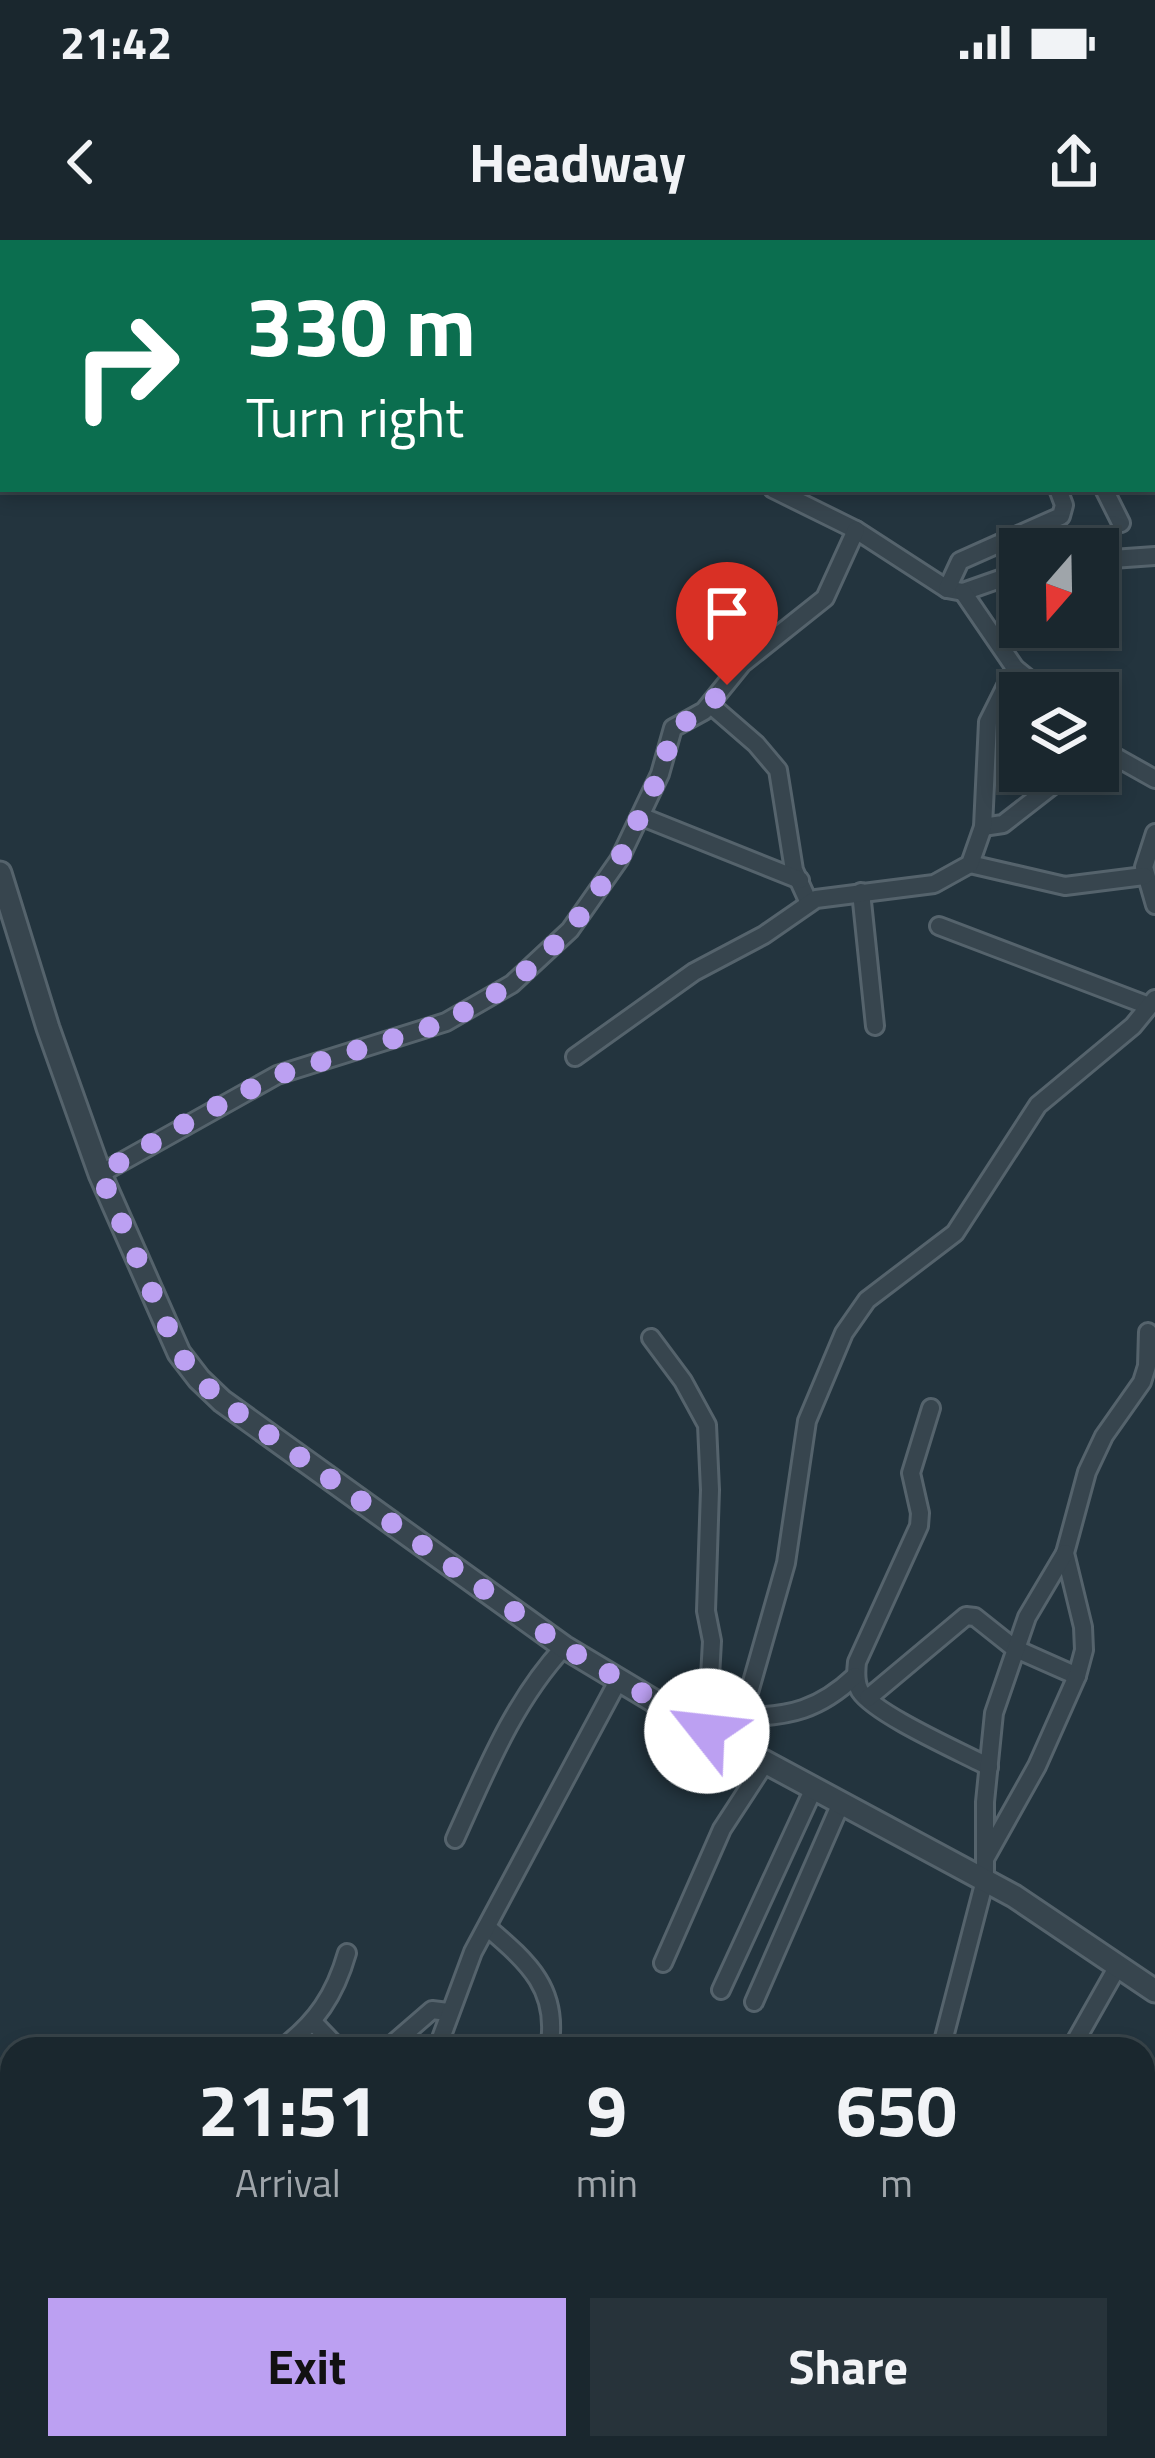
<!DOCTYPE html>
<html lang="en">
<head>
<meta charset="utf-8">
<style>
	:root { --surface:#1a272e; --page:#27333a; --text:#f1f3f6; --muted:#9fa5aa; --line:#38444a; --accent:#bca0f2 }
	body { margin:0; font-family:"Titillium Web",sans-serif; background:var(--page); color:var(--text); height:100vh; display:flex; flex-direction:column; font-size:45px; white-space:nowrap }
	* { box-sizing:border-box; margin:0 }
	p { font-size:39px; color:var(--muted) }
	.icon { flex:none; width:66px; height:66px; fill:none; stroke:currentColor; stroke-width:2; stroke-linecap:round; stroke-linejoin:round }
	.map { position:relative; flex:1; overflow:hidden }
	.drawer { position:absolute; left:0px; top:1797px; width:1155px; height:423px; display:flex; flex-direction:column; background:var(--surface); border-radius:36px 36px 0 0; box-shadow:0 6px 18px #0003,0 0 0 3px var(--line) }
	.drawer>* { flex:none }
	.banner { position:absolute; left:0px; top:0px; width:1155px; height:252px; box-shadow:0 6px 18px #0003,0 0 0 3px var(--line); background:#0b6e4f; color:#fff; overflow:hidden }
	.needle { width:78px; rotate:200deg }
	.buttons { position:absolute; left:999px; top:288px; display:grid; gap:24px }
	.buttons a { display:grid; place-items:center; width:120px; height:120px; border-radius:0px; background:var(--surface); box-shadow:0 6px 18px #0003,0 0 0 3px var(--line); font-size:60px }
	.pin { position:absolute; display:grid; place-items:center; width:102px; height:102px; color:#fff; margin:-123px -51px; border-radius:50% 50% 50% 0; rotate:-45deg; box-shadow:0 0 12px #0007 }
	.pin .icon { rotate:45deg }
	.me { position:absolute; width:132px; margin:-66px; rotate:299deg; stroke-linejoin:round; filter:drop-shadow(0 0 9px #0008) }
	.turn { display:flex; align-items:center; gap:42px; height:252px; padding:0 48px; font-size:54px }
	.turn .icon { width:156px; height:156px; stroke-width:2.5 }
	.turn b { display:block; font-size:84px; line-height:102px }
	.eta { display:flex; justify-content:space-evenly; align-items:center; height:204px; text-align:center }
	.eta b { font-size:72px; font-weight:700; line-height:84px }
	.button { display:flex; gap:24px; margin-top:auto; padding:24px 48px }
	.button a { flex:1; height:138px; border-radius:0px; background:var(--accent); color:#111; font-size:48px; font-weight:700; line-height:138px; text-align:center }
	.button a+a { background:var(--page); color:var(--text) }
	.status { display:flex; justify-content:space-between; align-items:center; height:84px; padding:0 60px; background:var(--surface); direction:ltr }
	.status svg { height:33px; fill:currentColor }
	header { display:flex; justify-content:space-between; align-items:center; height:156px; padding:0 48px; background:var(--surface); font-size:54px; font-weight:700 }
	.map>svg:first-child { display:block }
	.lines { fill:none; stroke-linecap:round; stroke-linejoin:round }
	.minor-casing { stroke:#55636c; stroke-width:22 }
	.tertiary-casing { stroke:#55636c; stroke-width:27 }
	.minor { stroke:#37454e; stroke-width:16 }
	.tertiary { stroke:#37454e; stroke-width:21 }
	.route { stroke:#bca0f2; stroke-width:21; stroke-dasharray:0 37.8 }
</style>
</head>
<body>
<div class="status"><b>21:42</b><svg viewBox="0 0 49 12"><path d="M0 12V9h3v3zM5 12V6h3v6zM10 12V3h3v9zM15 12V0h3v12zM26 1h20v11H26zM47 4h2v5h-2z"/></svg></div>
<header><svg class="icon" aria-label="back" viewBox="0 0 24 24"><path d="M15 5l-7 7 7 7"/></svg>Headway<svg class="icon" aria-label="share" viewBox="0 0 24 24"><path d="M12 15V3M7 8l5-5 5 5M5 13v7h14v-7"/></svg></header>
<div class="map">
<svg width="1155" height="2218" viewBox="0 0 1155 2218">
	<rect width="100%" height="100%" fill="#23343e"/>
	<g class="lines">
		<g class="minor-casing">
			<g id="minor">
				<polyline points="955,0 958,3"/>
				<polyline points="289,3 290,0"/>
				<polyline points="589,3 593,0"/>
				<polyline points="1152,174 1155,176"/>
				<polyline points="0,239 3,239"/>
				<polyline points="773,249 856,290 947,349 963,352 1020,332"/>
				<polyline points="1104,249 1121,283"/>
				<polyline points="1098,320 1155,316"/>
				<polyline points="947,349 960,321 1061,276 1064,265 1058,249"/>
				<polyline points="963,352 1015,428 1046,453"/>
				<polyline points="711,465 756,504 778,530 794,630 809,663"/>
				<polyline points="1098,507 1155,539"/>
				<polyline points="640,576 800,640"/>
				<polyline points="983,587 1003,584 1071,531"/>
				<polyline points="1155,593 1144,627 1155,665"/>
				<polyline points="970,624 1065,646 1144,636"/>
				<polyline points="861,652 875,786"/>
				<polyline points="939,686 1149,766"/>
				<polyline points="575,817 694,732 764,695 816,659 934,644 970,624 983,587 988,482 1015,428"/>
				<polyline points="100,934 277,835 446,782 512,744 570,690 619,620 660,534 673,488 704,471 742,424 825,358 856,290"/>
				<polyline points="651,1098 683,1141 707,1185 710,1250 706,1371 712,1401 707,1491"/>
				<path d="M931 1168 911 1233 920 1273 919 1286 857 1422C856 1431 855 1442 860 1451 876 1475 961 1512 989 1527"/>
				<polyline points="868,1458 966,1376 975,1377 1014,1408 1077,1436"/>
				<path d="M742 1477C790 1477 820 1469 855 1436"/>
				<polyline points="734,1505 786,1323 807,1181 844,1093 867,1060 955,993 1038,865 1133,786 1155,759"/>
				<path d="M455 1599C486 1531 513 1462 564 1407"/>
				<polyline points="986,1617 1037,1526 1077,1436 1084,1410 1083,1387 1065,1313 1087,1232 1104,1196 1142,1142 1147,1126 1148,1092"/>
				<path d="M487 1687C529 1723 560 1750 549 1809"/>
				<polyline points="663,1723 722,1589 765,1523"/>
				<polyline points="721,1750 814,1548"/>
				<polyline points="754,1762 841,1563"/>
				<polyline points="313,1782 339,1809"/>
				<path d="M281 1809C316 1783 335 1755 347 1713"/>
				<polyline points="387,1809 432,1770 448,1772"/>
				<polyline points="437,1809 473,1712 618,1441"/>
				<polyline points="941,1809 985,1640 985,1562 994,1473 1027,1377 1065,1313"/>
				<polyline points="1071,1809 1118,1726"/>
				<polyline points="0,2188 12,2197"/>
				<polyline points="26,2208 40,2218"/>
				<polyline points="312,2208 327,2218"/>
				<polyline points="1020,2208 1026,2218"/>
				<polyline points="155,2218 162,2208"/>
				<polyline points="441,2218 447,2208"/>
				<polyline points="524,2218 527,2208"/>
				<polyline points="573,2218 579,2208"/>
			</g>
		</g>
		<g class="tertiary-casing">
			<polyline id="tertiary" points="0,633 48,788 100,934 179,1113 199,1139 222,1161 564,1407 674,1473 1014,1656 1155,1751"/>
		</g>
		<use href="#minor" class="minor"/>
		<use href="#tertiary" class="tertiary"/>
	</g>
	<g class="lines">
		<polyline class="route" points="707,1491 564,1407 222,1161 199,1139 179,1113 100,934 194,878 278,835 446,782 512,744 570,690 619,620 660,534 674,488 704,471 727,445"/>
	</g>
</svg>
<div class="buttons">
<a><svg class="needle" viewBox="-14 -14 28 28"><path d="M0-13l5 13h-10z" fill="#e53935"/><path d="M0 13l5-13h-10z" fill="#9fa5aa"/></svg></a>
<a><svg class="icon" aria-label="layers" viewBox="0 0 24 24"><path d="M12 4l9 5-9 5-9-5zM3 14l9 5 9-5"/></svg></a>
</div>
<div class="pin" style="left:727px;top:445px;background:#d93025"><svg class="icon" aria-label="arrive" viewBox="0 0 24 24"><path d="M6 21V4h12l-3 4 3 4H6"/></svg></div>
<svg class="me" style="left:707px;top:1491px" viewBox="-20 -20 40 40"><circle r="19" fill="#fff"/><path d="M0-13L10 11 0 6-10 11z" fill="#bca0f2"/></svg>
<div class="banner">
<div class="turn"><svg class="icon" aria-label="right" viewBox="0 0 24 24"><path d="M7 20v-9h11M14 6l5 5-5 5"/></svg><div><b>330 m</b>Turn right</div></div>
</div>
<section class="drawer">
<div class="eta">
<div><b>21:51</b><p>Arrival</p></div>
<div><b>9</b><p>min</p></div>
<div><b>650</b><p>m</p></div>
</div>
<div class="button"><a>Exit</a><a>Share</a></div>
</section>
</div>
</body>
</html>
